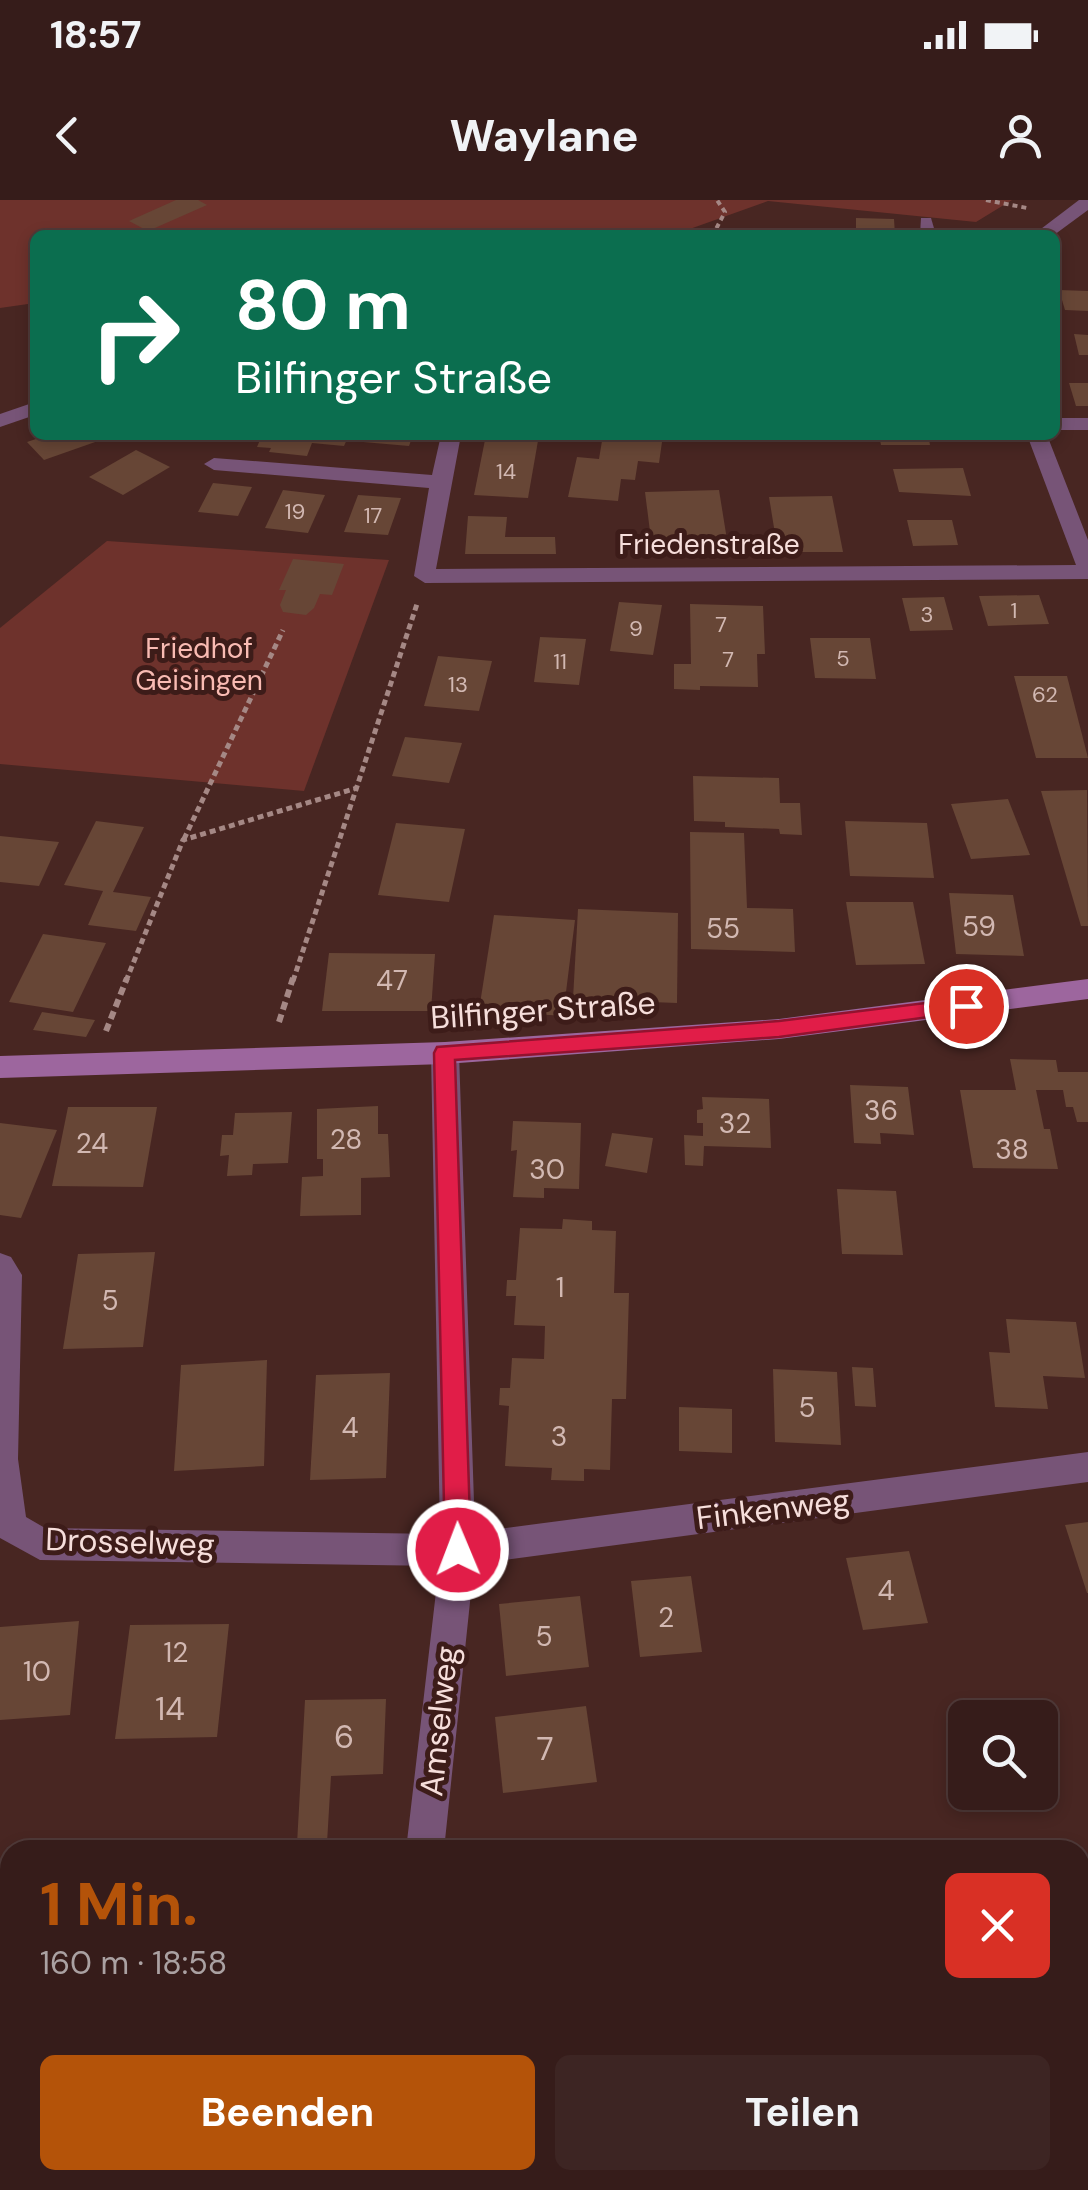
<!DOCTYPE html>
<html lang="de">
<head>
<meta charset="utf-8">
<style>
	:root { --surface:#361c1a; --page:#3d2523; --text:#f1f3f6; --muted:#aaa1a2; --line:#503a39; --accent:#b45309 }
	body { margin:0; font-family:"DM Sans",sans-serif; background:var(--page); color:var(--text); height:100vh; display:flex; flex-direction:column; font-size:38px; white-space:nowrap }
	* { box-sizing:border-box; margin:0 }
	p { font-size:32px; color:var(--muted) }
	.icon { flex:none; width:55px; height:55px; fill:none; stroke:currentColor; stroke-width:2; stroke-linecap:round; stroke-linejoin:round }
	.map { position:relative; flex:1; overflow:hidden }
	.sheet { position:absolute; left:0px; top:1640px; width:1090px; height:350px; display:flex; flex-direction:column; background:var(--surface); border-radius:30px 30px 0 0; box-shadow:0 5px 15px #0003,0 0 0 2px var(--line) }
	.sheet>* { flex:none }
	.top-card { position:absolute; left:30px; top:30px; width:1030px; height:210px; border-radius:15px; box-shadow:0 5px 15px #0003,0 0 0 2px var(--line); background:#0b6e4f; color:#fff; overflow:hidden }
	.fabs { position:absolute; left:948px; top:1500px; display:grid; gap:20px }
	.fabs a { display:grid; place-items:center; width:110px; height:110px; border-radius:15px; background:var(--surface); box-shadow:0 5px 15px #0003,0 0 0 2px var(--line); font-size:50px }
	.pin { position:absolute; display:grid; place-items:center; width:85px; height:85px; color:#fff; margin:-42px; border:5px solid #fff; border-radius:50%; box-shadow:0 2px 10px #0007 }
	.me { position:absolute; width:110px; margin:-55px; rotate:359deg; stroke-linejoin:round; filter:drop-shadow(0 0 8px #0008) }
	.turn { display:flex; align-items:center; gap:35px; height:210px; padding:0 40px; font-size:45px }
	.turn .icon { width:130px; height:130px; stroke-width:2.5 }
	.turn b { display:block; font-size:70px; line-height:85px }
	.round { display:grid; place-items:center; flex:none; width:105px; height:105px; border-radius:15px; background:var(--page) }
	.overview { display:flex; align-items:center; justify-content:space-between; height:170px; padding:0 40px }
	h1 { font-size:60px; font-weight:700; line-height:75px; color:var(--accent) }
	.button { display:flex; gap:20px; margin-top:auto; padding:20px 40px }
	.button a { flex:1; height:115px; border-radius:15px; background:var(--accent); color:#fff; font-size:40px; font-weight:700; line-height:115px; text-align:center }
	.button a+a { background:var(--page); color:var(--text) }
	.status { display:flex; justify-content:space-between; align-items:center; height:70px; padding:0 50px; background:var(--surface); direction:ltr }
	.status svg { height:28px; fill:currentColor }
	header { display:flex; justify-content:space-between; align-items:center; height:130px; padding:0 40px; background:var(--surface); font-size:45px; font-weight:700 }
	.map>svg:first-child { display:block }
	.green { fill:#6e322c }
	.building { fill:#674636 }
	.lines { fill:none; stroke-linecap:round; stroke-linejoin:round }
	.path-far2 { stroke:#a58885; stroke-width:4; stroke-dasharray:5 4; stroke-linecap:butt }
	.path-far1 { stroke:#a58885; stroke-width:5; stroke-dasharray:6 4; stroke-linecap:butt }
	.path { stroke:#a58885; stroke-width:6; stroke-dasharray:8 5; stroke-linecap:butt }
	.lane { fill:#775477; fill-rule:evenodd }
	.street { fill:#775477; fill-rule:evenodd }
	.secondary { fill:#9d669e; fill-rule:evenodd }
	.route { fill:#e11d48; stroke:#92132f; stroke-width:2.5 }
	.labels { text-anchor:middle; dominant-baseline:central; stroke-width:10; stroke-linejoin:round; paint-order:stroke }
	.far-number-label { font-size:22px; fill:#d2b8b2 }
	.far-street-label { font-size:28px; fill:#f6dedb; stroke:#3d1c19 }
	.far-park-label { font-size:28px; fill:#f9bbb3; stroke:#3d1c19 }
	.number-label { font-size:28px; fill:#d2b8b2 }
	.street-label { font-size:32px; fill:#f6dedb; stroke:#3d1c19 }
	.near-number-label { font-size:32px; fill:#d2b8b2 }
</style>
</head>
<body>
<div class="status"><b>18:57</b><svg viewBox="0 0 49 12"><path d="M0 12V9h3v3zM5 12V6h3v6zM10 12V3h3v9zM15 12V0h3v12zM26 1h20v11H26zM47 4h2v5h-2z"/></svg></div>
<header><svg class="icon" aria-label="back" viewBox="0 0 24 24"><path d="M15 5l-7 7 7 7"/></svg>Waylane<svg class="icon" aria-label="person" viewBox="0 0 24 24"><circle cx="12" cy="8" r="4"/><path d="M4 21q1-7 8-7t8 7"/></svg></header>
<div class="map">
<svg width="1088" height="1990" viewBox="0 0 1088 1990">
	<rect width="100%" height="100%" fill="#482622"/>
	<g class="green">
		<polygon points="0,0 1012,0 976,22 768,1 673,35 35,35 35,103 0,108"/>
		<polygon points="107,341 389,360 304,591 0,564 0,428"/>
	</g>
	<g class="building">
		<polygon points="176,0 198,0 207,5 148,31 129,21"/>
		<polygon points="856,18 894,19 895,35 856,35"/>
		<polygon points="1059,90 1088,91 1088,111 1065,110"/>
		<polygon points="1074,134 1088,135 1088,155 1079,155"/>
		<polygon points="1069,183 1088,183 1088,206 1076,206"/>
		<polygon points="48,235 93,235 98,241 44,260 27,242"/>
		<polygon points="262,235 349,235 344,246 312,243 307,256 269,252 271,248 257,247"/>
		<polygon points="366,235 413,235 409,246 363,242"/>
		<polygon points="486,235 539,235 528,298 474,295"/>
		<polygon points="603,235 663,235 659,263 638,261 635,280 621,279 618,301 568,297 577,257 599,259"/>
		<polygon points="779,235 831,235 832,239 780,240"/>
		<polygon points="879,235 928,235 930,245 881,245"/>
		<polygon points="136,250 170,267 123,295 89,277"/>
		<polygon points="963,268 971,296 899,292 893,269"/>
		<polygon points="213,283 252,287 238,316 198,312"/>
		<polygon points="283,290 325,295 308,333 265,328"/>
		<polygon points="719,290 728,346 652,347 645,292"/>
		<polygon points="358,295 401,298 388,335 344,332"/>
		<polygon points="832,296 843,352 778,352 769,297"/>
		<polygon points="468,316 507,317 505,337 555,337 556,354 465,354"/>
		<polygon points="907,320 952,320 958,345 913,346"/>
		<polygon points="293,359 344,364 332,395 320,394 314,408 306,415 283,412 280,405 286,390 279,390"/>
		<polygon points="1039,395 1049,424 988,426 979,396"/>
		<polygon points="944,397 953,430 910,431 902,398"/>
		<polygon points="619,402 662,405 653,455 610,451"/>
		<polygon points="690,404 763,406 765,454 757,454 758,487 700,486 700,490 674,489 674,464 691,464"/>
		<polygon points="540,437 586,439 579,485 534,482"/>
		<polygon points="810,438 870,438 876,479 815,478"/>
		<polygon points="438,456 492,461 479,511 424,506"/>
		<polygon points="1014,476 1067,476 1088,558 1036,558"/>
		<polygon points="405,537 462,543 449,583 392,576"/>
		<polygon points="693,576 779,578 780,603 800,603 802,635 780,634 779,629 725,627 725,622 694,621"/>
		<polygon points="1087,590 1088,726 1081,726 1041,591"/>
		<polygon points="1008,599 1030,655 971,659 951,604"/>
		<polygon points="96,621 144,627 113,692 151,697 136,731 88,725 103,691 64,685"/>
		<polygon points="845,621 927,623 934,678 850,676"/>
		<polygon points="396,623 465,629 449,702 378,695"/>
		<polygon points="690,632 744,633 747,708 793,709 795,752 691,749"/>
		<polygon points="0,636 59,642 39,686 0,682"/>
		<polygon points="949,693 1013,695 1024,756 956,754"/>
		<polygon points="846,702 913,702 925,764 856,765"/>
		<polygon points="578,709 678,713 677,803 573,799"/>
		<polygon points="494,715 575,720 563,816 479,810"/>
		<polygon points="43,734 106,743 73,812 9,802"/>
		<polygon points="329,753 435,754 431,811 322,811"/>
		<polygon points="42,812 81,818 95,820 86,837 33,830"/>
		<polygon points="1010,859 1056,860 1058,872 1088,872 1088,922 1077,922 1073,907 1066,907 1063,890 1036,890 1044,929 1050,929 1058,969 973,968 960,890 1016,890"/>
		<polygon points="850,885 908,887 914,935 880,933 881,944 854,943"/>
		<polygon points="702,897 769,899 771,948 704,946 703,966 685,965 684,935 703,936 703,923 697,923 697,910 703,909"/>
		<polygon points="378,906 378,934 388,934 390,977 361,978 361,1015 300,1016 302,977 323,976 323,959 317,959 317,909"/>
		<polygon points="68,907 157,907 143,987 52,986"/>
		<polygon points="292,912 288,963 253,964 252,975 227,976 229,955 220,956 222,935 233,935 235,913"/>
		<polygon points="513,921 581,923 579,989 544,988 544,998 513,997 517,950 511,951"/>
		<polygon points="0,923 57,930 21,1018 0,1015"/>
		<polygon points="612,933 653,938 647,973 605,966"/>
		<polygon points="837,989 896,991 903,1055 842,1054"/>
		<polygon points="563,1019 592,1021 592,1030 616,1031 614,1093 629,1093 626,1199 612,1199 610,1270 584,1269 584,1281 551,1280 552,1268 505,1266 509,1206 499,1205 500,1188 510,1188 512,1158 544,1159 545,1126 514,1125 516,1096 506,1096 507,1080 516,1080 520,1028 562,1029"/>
		<polygon points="155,1052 143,1147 63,1149 78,1054"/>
		<polygon points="1006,1119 1076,1122 1085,1178 1043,1176 1048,1209 995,1207 989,1152 1010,1153"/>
		<polygon points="267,1160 264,1266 174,1271 181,1165"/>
		<polygon points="852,1167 873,1168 876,1207 855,1206"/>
		<polygon points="773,1169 837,1172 841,1245 775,1242"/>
		<polygon points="390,1173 386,1278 310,1280 316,1175"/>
		<polygon points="679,1207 732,1209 732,1253 679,1251"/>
		<polygon points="1088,1322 1088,1393 1087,1393 1065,1325"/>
		<polygon points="909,1351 928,1423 863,1430 846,1358"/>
		<polygon points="691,1376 702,1452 640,1457 631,1381"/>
		<polygon points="580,1396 589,1467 506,1476 499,1404"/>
		<polygon points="79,1421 70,1515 0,1520 0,1427"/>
		<polygon points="229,1424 217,1537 115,1539 130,1425"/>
		<polygon points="386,1499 383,1574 331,1576 327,1643 297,1644 305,1500"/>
		<polygon points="586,1506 597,1582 503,1593 495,1517"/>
		<polygon points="1088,1857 1088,1954 1086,1954 1080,1926 1080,1858"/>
		<polygon points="735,1980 792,1980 792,1989 734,1983"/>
	</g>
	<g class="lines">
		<g class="path-far2">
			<polyline points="986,0 1027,8"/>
			<polyline points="700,35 716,29 725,12 717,0"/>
		</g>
		<g class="path-far1">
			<polyline points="184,639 283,430"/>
			<polyline points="126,781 183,640 357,588"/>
			<polyline points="293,781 418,401"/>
		</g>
		<g class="path">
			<polyline points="279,822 293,778"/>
			<polyline points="106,831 127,778"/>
		</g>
		<polygon class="lane" points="921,18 931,18 936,35 920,35"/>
		<g class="street">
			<polygon points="1079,0 1088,0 1088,10 1054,35 1033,35"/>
			<polygon points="35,202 35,215 0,227 0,214"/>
			<rect x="1055" y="218" width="33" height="12"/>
			<polygon points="441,235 461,235 436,369 1076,365 1027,235 1047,235 1088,340 1088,379 425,383 414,376 429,288 214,270 204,264 214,258 432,275"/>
			<polygon points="445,842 455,846 459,853 475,1332 1088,1252 1088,1282 474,1364 444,1650 406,1650 439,1366 40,1360 0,1338 0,1053 11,1057 22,1075 18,1259 26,1317 45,1328 440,1334 431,853 435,846"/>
			<polygon points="368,1980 410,1980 408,1990 366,1990"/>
		</g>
		<polygon class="secondary" points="1088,779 1088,799 779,839 445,864 0,878 0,856 445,842 779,819"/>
	</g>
	<polygon class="route" points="966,798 974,800 977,806 974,811 779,837 455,860 471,1350 467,1359 458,1362 449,1359 445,1350 434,853 437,847 779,821"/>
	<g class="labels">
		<g class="far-number-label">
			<text x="506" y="271">14</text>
			<text x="295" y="311">19</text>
			<text x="373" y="315">17</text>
			<text x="1014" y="410">1</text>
			<text x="927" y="414">3</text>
			<text x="721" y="424">7</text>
			<text x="636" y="428">9</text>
			<text x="843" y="458">5</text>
			<text x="728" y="459">7</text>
			<text x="560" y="461">11</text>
			<text x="458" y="484">13</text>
			<text x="1045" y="494">62</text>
		</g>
		<g class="far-street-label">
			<text x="709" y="344">Friedenstraße</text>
		</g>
		<g class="far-park-label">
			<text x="199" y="448">Friedhof<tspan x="199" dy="32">Geisingen</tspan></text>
		</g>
		<g class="number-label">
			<text x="979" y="726">59</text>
			<text x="723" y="728">55</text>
			<text x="392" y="780">47</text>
			<text x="881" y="910">36</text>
			<text x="735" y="923">32</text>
			<text x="346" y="939">28</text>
			<text x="92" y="943">24</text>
			<text x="1012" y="949">38</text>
			<text x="547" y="969">30</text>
			<text x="560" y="1087">1</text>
			<text x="110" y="1100">5</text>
			<text x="807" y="1207">5</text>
			<text x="350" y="1227">4</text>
			<text x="559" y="1236">3</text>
			<text x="886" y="1390">4</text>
			<text x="666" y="1417">2</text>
			<text x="544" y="1436">5</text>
			<text x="176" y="1452">12</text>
			<text x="37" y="1471">10</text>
		</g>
		<g class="street-label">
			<text transform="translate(543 810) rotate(-4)">Bilfinger Straße</text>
			<text transform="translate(773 1309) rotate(-7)">Finkenweg</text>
			<text transform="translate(130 1342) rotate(2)">Drosselweg</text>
			<text transform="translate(439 1521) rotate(-84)">Amselweg</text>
		</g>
		<g class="near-number-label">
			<text x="170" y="1509">14</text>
			<text x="344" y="1537">6</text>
			<text x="545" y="1549">7</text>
		</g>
	</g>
</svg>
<div class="fabs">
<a><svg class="icon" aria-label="search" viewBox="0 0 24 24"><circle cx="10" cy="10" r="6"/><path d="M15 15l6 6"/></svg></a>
</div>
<div class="pin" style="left:966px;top:806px;background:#d93025"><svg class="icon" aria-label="arrive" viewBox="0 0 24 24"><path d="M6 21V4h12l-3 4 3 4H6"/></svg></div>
<svg class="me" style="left:458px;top:1350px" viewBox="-20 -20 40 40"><circle r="17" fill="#e11d48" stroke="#fff" stroke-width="3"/><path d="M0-11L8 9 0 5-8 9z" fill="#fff"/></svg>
<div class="top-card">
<div class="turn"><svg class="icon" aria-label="right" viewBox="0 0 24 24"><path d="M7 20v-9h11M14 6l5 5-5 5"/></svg><div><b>80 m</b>Bilfinger Straße</div></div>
</div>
<section class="sheet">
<div class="overview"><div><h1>1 Min.</h1><p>160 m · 18:58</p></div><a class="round" style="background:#d93025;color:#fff"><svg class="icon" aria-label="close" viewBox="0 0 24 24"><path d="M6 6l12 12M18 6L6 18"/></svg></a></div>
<div class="button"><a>Beenden</a><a>Teilen</a></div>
</section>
</div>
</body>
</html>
